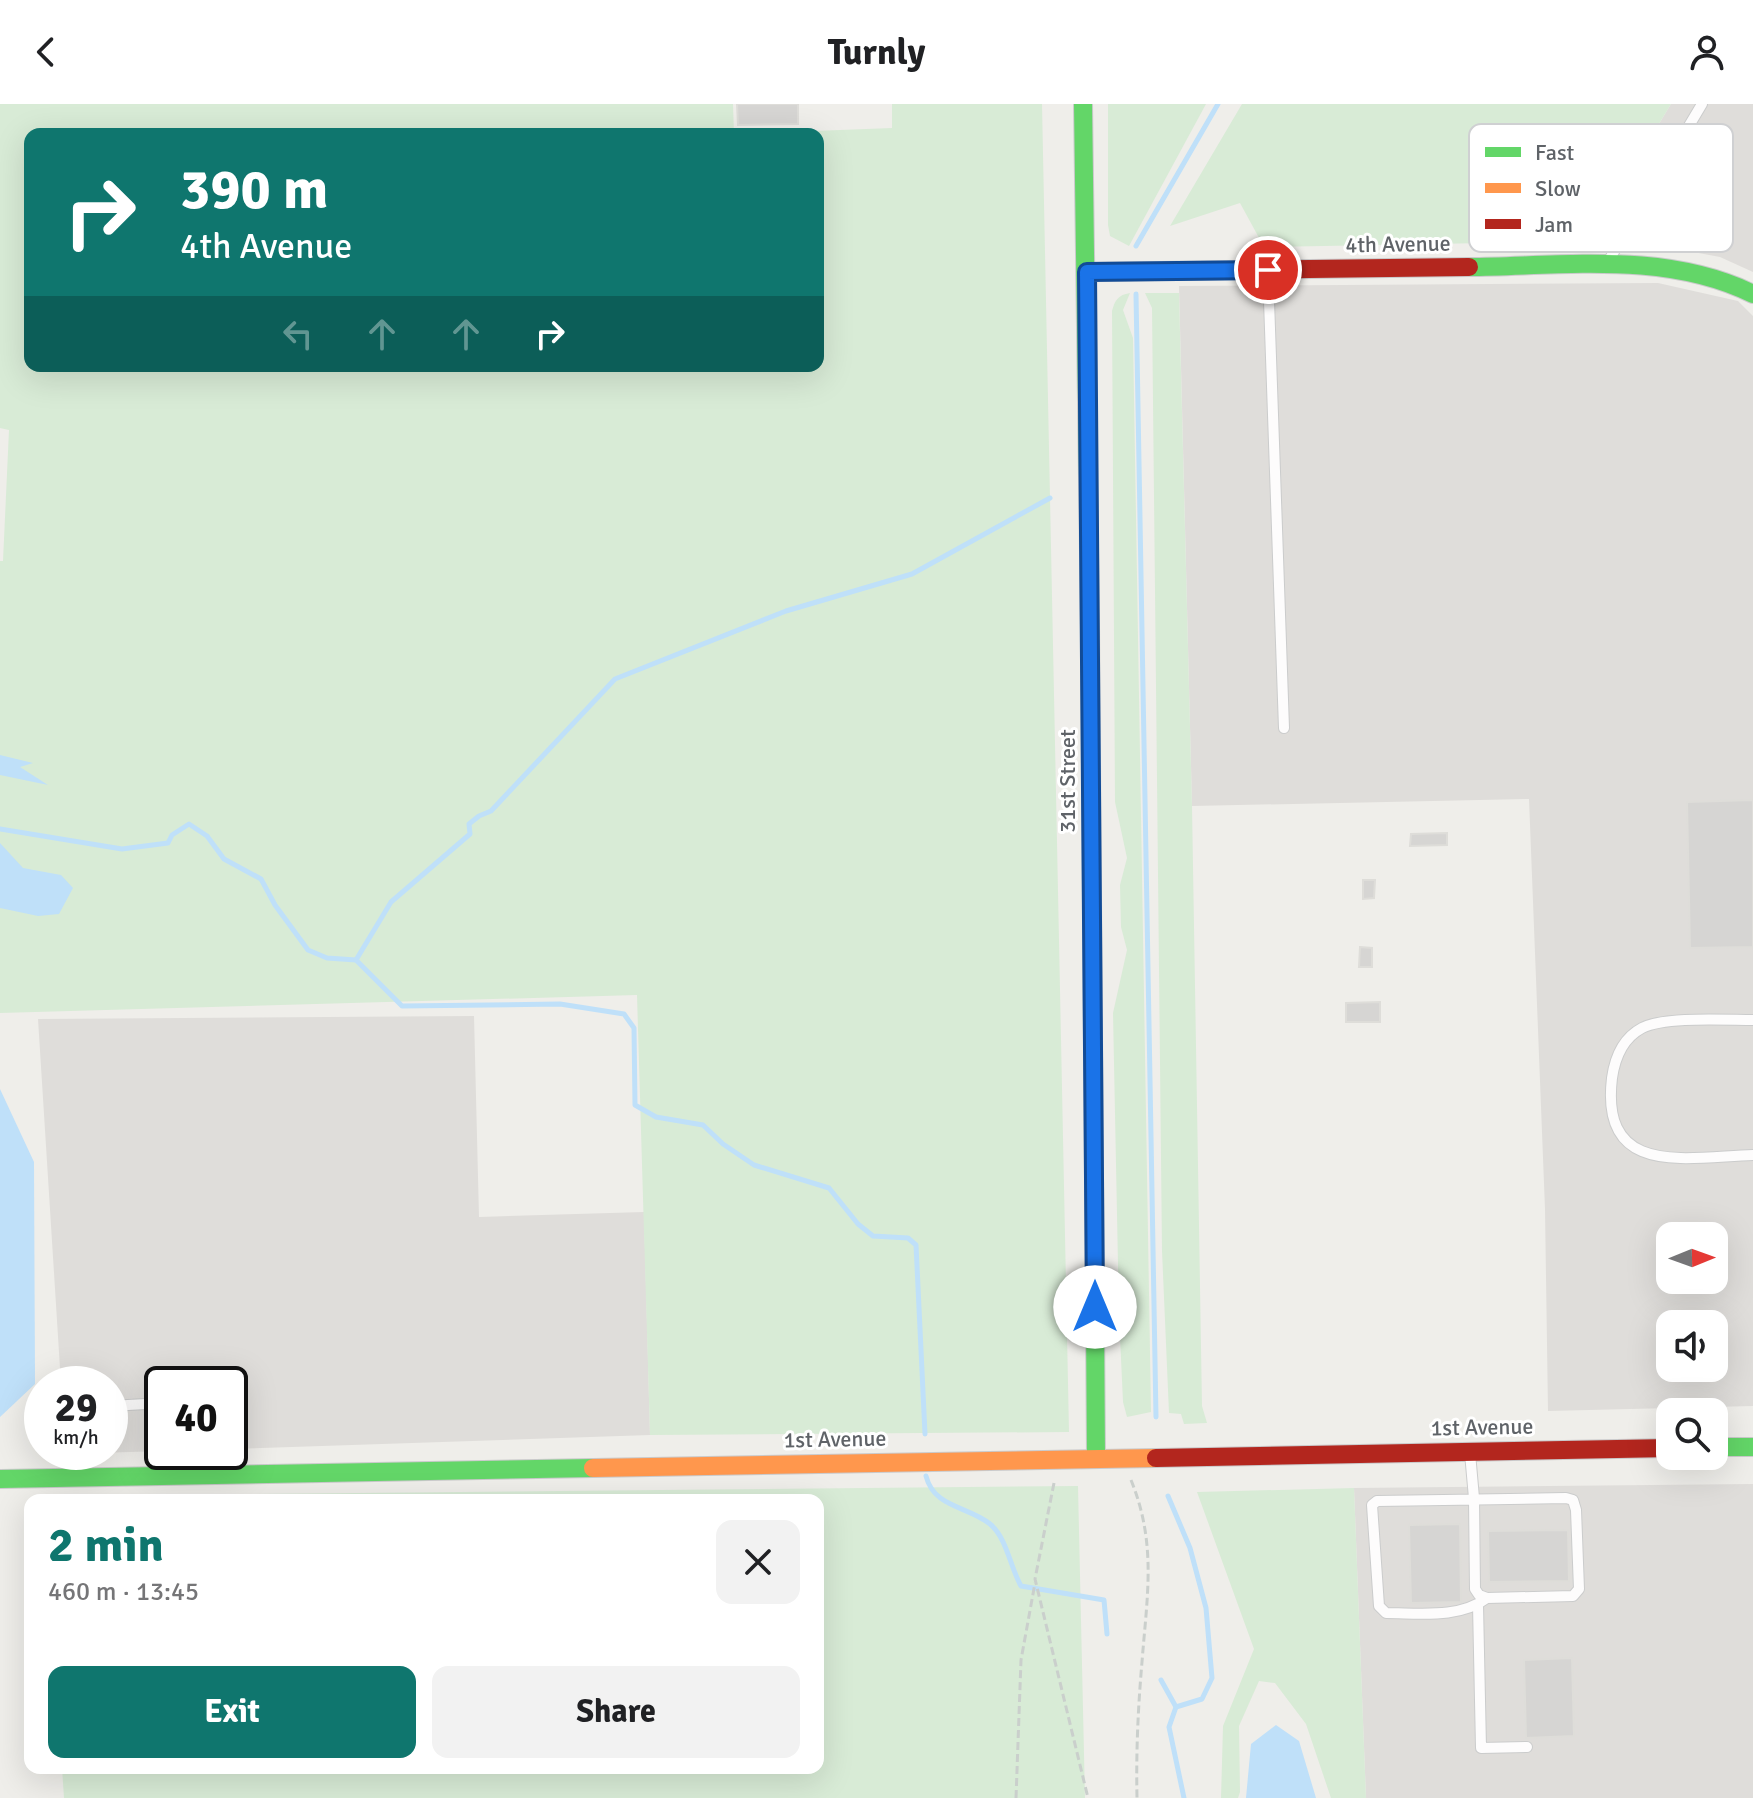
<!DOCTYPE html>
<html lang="en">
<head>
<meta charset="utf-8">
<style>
	:root { --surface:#fff; --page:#f2f2f2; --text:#202124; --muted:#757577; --accent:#0f766e }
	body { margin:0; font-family:Signika,sans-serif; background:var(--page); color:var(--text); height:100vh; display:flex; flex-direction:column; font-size:30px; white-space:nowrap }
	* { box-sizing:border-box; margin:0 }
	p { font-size:26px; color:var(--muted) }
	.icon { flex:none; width:44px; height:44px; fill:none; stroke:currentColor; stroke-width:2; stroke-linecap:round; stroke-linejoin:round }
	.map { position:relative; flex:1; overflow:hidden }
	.details { position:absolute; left:24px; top:1390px; width:800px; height:280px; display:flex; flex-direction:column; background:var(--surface); border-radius:16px; box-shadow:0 8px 32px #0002 }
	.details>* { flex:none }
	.banner { position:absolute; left:24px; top:24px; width:800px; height:244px; border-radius:16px; box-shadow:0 8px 32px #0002; background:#0f766e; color:#fff; overflow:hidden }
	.needle { width:52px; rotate:89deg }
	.fabs { position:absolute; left:1656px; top:1118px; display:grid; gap:16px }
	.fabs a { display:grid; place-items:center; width:72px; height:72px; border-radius:16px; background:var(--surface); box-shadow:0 8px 32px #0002; font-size:40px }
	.speed { position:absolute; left:24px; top:1262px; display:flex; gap:16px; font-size:40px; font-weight:700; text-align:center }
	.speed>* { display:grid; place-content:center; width:104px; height:104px; border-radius:50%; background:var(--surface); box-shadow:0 8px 32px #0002; line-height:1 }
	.speed small { font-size:20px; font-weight:400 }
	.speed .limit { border:4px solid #111; border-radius:12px; background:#fff; color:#111 }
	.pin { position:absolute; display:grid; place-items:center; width:68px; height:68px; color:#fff; margin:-34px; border:4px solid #fff; border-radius:50%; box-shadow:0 2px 8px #0007 }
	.me { position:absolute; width:88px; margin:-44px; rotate:0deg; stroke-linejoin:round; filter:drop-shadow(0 0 6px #0008) }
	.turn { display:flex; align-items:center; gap:28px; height:168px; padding:0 24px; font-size:36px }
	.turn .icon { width:104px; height:104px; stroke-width:2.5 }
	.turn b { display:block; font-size:56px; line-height:68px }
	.lanes { display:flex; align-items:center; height:76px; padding:0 24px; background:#0003; justify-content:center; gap:40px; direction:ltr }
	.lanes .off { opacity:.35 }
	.round { display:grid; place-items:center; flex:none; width:84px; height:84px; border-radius:16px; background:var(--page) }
	.overview { display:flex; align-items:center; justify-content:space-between; height:136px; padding:0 24px }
	h1 { font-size:48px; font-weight:700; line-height:60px; color:var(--accent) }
	.cta { display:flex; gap:16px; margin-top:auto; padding:16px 24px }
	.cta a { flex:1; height:92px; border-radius:16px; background:var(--accent); color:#fff; font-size:32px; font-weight:700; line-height:92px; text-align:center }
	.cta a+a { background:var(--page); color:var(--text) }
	header { display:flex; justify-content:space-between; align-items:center; height:104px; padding:0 24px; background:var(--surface); font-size:36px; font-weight:700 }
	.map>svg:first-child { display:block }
	.industrial { fill:#dfddda; fill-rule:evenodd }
	.green { fill:#d8ebd6 }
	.water { fill:#bfe0f9 }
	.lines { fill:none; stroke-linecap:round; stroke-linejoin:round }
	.stream { stroke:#bfe0f9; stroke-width:5 }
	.building { fill:#d6d5d3; stroke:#deddd9; stroke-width:2 }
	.lane-casing { stroke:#cbcccc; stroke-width:12 }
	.fast-casing { stroke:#cacacb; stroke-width:20 }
	.slow-casing { stroke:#cacacb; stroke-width:20 }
	.jam-casing { stroke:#cacacb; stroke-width:20 }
	.path { stroke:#cacfcc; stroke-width:3; stroke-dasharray:8 4; stroke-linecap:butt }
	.lane { stroke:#fdfcfc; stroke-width:10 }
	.fast { stroke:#63d668; stroke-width:18 }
	.slow { stroke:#ff974d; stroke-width:18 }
	.jam { stroke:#b3261e; stroke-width:18 }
	.route-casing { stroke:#114b97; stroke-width:20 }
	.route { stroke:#1a73e8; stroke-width:14 }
	.labels { text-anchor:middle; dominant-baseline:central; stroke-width:6; stroke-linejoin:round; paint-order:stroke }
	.street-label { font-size:22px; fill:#5f6368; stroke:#fff }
	.key { fill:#fff; stroke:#cfd0d2; stroke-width:2 }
	.key-label { font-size:22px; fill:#5f6368 }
</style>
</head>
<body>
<header><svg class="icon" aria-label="back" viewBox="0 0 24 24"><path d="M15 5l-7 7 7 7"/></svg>Turnly<svg class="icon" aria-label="person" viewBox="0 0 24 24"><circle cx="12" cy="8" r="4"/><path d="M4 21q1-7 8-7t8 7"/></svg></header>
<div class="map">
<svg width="1753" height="1694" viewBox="0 0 1753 1694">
	<rect width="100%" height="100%" fill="#efeeea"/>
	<g class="industrial">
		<polygon points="1671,0 1753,0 1753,168 1720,153 1661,142 1588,137"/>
		<path d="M1658 179 1738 197 1753 212V1302L1548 1307 1545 1105 1529 695 1192 702 1179 182ZM1670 1132H1714V1176H1670ZM1670 1220H1714V1264H1670Z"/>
		<polygon points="474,912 479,1113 644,1108 650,1331 230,1345 230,1280 162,1280 162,1347 66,1350 66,1348 110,1348 110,1280 61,1280 38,915"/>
		<polygon points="1753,1380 1753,1694 1366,1694 1354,1384"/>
	</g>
	<g class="green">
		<polygon points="0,0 733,0 734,30 30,30 30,262 818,262 818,30 737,30 892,24 892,0 1042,0 1069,1328 650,1331 637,891 0,909 0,457 3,457 9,326 0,324"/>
		<polygon points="1108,0 1206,0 1129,142 1110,132 1108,121"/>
		<polygon points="1242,0 1671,0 1588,137 1264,143 1240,99 1170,122"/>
		<path d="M1130 189 1123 206 1133 234 1151 1308 1127 1313 1123 1298 1119 1211 1113 909 1127 846 1121 823 1120 781 1127 754 1115 698 1112 207C1115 196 1118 191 1130 189Z"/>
		<polygon points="1145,189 1179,189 1192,702 1202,1302 1207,1319 1184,1320 1181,1310 1169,1309 1162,1147 1152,204"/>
		<polygon points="1078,1382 1085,1694 64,1694 62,1664 818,1664 818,1396 49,1396 49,1392"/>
		<polygon points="1354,1384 1366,1694 1331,1694 1306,1620 1275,1579 1259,1577 1239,1622 1240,1688 1238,1694 1221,1694 1223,1622 1254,1545 1197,1388"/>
	</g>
	<g class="water">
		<polygon points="0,651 33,659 20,663 48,681 0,671"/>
		<polygon points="0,739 23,764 61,771 73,784 59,810 38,812 0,804"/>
		<polygon points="0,985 34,1058 35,1280 0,1313"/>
		<polygon points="1276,1621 1299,1637 1316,1694 1246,1694 1251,1640"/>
	</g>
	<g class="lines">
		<g class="stream">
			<polyline points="1136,142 1218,0"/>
			<polyline points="1136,190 1156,1313"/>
			<polyline points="0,725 122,745 168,739 172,731 189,720 207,732 224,755 261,775 275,801 308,846 327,854 356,856"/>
			<polyline points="925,1330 916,1141 908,1134 873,1132 858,1120 829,1084 754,1061 723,1040 703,1021 656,1013 635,1001 634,924 624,910 560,900 402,902 356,856 391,798 470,730 469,720 479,712 491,707 615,575 786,507 912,470 1050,394"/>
			<path d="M926 1372C934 1404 968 1402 990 1420 1007 1434 1010 1463 1021 1482L1104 1496 1107 1530"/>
			<polyline points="1168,1392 1190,1444 1206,1504 1212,1574 1202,1595 1176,1603 1169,1623 1184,1694"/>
			<polyline points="1161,1576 1176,1603"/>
		</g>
	</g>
	<g class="building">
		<polygon points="737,0 798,0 798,20 738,21"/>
		<polygon points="1753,696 1753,843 1690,844 1687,698"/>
		<polygon points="1447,729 1447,741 1410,742 1411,730"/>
		<polygon points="1363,776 1375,776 1374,794 1363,795"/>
		<polygon points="1360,843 1372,844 1372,863 1359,863"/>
		<polygon points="1380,898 1380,918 1346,918 1346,899"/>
		<polygon points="1460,1420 1461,1498 1411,1499 1409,1421"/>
		<polygon points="1568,1426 1569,1477 1489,1478 1488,1427"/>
		<polygon points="1572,1554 1574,1632 1526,1634 1524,1556"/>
	</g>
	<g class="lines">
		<g class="lane-casing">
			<g id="lane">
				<polyline points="1609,156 1702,0"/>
				<polyline points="1268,168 1284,624"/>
				<path d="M1753 916C1726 916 1665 912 1642 924 1623 934 1615 953 1612 974 1600 1074 1686 1053 1753 1051"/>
				<polyline points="110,1302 146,1300"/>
				<path d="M1470 1349 1474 1394 1475 1485 1479 1491 1487 1494 1573 1492 1579 1485 1576 1406 1573 1396 1566 1394 1377 1397 1372 1401 1379 1502 1386 1509C1419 1509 1459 1515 1487 1494"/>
				<polyline points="1478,1501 1481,1644 1527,1643"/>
			</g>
		</g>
		<g class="fast-casing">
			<g id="fast">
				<polyline points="1083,0 1090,522"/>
				<path d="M1469 163C1563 162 1666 147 1753 190"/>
				<polyline points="1094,1072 1096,1354"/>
				<polyline points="1714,1343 1753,1343"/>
				<polyline points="0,1375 593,1364"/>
			</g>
		</g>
		<g class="slow-casing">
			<g id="slow">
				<polyline points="1090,522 1094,1072"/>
				<polyline points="593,1364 1156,1354"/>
			</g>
		</g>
		<g class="jam-casing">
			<g id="jam">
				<polyline points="1087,168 1469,163"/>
				<polyline points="1156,1354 1670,1344"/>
			</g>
		</g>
		<g class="path">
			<path d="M1131 1376C1157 1440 1147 1492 1142 1558 1138 1604 1136 1648 1137 1694"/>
			<polyline points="1054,1379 1035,1475 1088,1694"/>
			<polyline points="1016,1694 1021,1556 1035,1479"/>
		</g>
		<use href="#lane" class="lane"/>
		<use href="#fast" class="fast"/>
		<use href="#slow" class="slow"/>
		<use href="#jam" class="jam"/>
	</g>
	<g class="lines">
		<g class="route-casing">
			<polyline id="route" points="1095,1203 1087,168 1268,166"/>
		</g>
		<use href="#route" class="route"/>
	</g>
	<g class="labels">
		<g class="street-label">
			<text transform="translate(1398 140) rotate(-1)">4th Avenue</text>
			<text transform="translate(1067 677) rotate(-90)">31st Street</text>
			<text transform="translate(1482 1323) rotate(-1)">1st Avenue</text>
			<text transform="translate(835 1335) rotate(-1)">1st Avenue</text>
		</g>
	</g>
	<rect x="1469" y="20" width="264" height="128" rx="12" class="key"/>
	<rect x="1485" y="43" width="36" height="10" fill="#63d668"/>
	<rect x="1485" y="79" width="36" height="10" fill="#ff974d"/>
	<rect x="1485" y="115" width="36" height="10" fill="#b3261e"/>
	<g class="key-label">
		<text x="1535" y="56">Fast</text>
		<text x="1535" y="92">Slow</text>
		<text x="1535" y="128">Jam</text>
	</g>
</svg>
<div class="fabs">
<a><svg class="needle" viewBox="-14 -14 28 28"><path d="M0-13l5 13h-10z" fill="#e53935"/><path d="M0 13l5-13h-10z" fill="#757577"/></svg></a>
<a><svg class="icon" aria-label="sound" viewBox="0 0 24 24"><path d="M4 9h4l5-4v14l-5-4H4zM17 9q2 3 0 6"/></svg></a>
<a><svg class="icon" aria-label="search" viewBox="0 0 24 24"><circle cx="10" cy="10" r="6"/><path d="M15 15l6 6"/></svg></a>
</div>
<div class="speed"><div>29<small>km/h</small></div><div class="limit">40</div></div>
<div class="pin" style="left:1268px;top:166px;background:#d93025"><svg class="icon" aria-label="arrive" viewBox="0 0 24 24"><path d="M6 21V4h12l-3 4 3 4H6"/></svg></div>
<svg class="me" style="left:1095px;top:1203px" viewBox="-20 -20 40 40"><circle r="19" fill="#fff"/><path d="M0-13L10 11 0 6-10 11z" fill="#1a73e8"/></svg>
<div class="banner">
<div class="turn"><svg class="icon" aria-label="right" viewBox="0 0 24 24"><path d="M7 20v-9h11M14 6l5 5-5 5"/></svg><div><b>390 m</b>4th Avenue</div></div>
<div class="lanes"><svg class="icon off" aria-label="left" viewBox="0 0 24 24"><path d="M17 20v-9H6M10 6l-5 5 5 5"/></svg><svg class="icon off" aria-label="ahead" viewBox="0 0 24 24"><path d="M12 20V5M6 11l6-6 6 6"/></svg><svg class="icon off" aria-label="ahead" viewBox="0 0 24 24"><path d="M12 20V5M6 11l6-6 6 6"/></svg><svg class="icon" aria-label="right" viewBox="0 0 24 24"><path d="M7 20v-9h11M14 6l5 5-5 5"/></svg></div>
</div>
<section class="details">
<div class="overview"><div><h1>2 min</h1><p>460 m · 13:45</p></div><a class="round"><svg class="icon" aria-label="close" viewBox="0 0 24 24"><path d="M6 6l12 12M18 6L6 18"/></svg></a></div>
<div class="cta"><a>Exit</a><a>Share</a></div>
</section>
</div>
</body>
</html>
